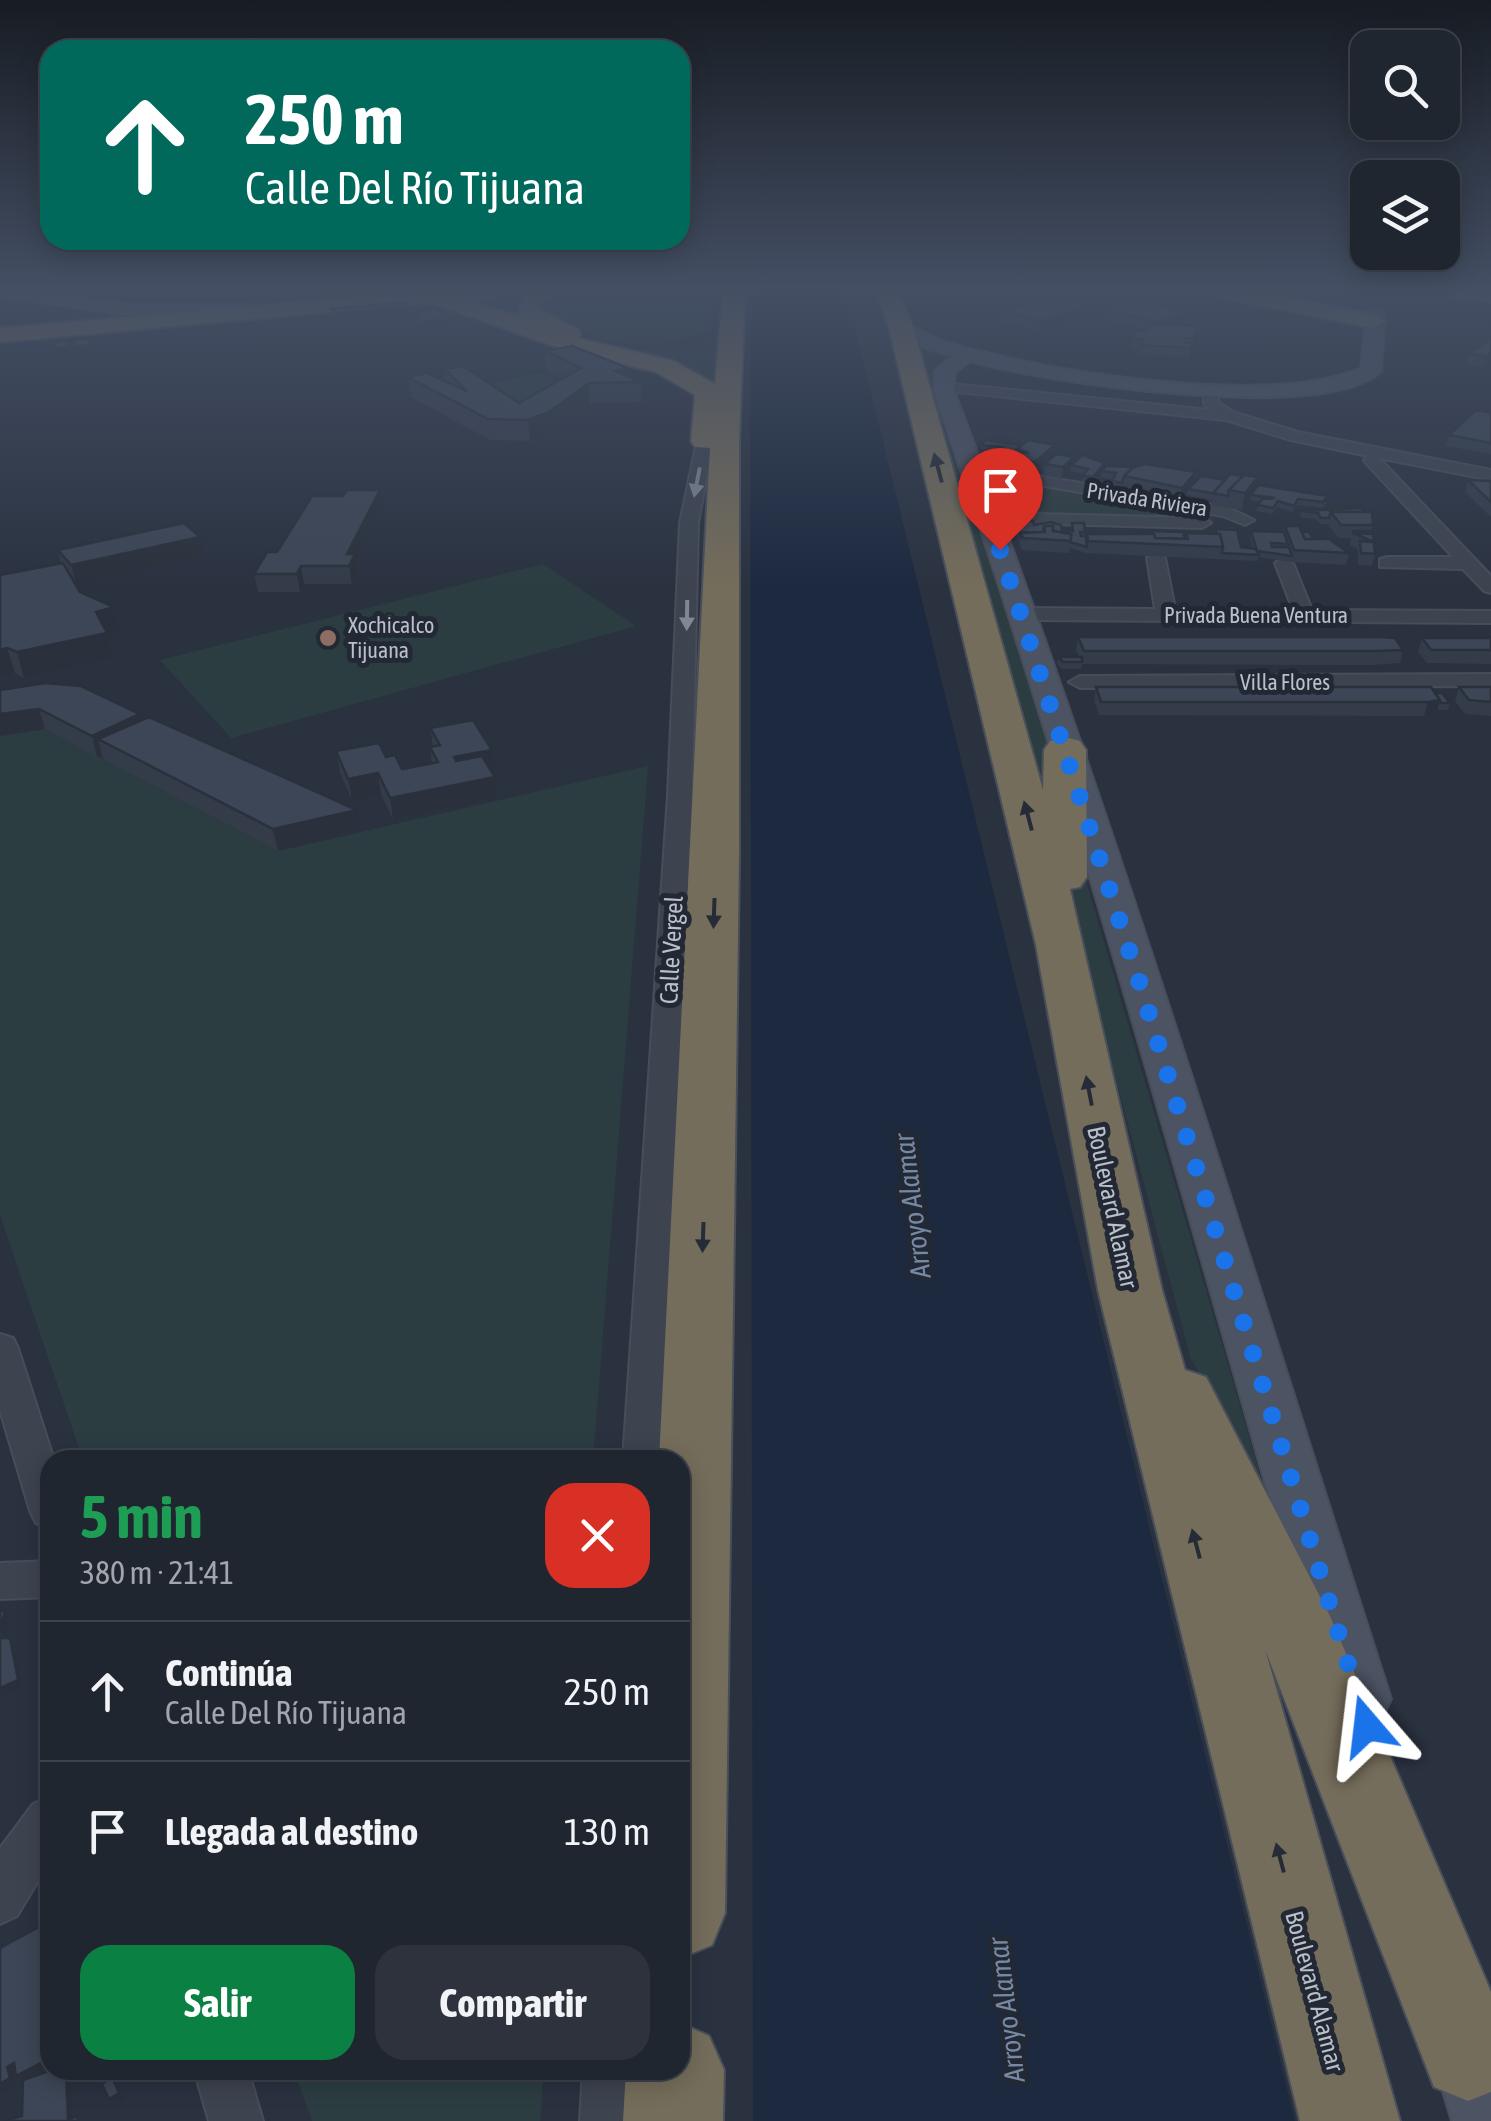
<!DOCTYPE html>
<html lang="es">
<head>
<meta charset="utf-8">
<style>
	:root { --surface:#202630; --page:#2d323c; --text:#f1f3f6; --muted:#a2a5ab; --line:#3d434c; --accent:#0b8043 }
	body { margin:0; font-family:"Asap Condensed",sans-serif; background:var(--page); color:var(--text); height:100vh; display:flex; flex-direction:column; font-size:38px; white-space:nowrap }
	* { box-sizing:border-box; margin:0 }
	p { font-size:32px; color:var(--muted) }
	.icon { flex:none; width:55px; height:55px; fill:none; stroke:currentColor; stroke-width:2; stroke-linecap:round; stroke-linejoin:round }
	.map { position:relative; flex:1; overflow:hidden }
	.side { position:absolute; left:40px; top:1450px; width:650px; height:630px; display:flex; flex-direction:column; background:var(--surface); border-radius:30px; box-shadow:0 5px 25px #0003,0 0 0 2px var(--line) }
	.side>* { flex:none }
	.banner { position:absolute; left:40px; top:40px; width:650px; height:210px; border-radius:30px; box-shadow:0 5px 25px #0003,0 0 0 2px var(--line); background:#00695c; color:#fff; overflow:hidden }
	.fabs { position:absolute; left:1350px; top:30px; display:grid; gap:20px }
	.fabs a { display:grid; place-items:center; width:110px; height:110px; border-radius:20px; background:var(--surface); box-shadow:0 5px 25px #0003,0 0 0 2px var(--line); font-size:50px }
	.pin { position:absolute; display:grid; place-items:center; width:85px; height:85px; color:#fff; margin:-102px -42px; border-radius:50% 50% 50% 0; rotate:-45deg; box-shadow:0 0 10px #0007 }
	.pin .icon { rotate:45deg }
	.me { position:absolute; width:110px; margin:-55px; rotate:343deg; stroke-linejoin:round; filter:drop-shadow(0 0 8px #0008) }
	.turn { display:flex; align-items:center; gap:35px; height:210px; padding:0 40px; font-size:45px }
	.turn .icon { width:130px; height:130px; stroke-width:2.5 }
	.turn b { display:block; font-size:70px; line-height:85px }
	.round { display:grid; place-items:center; flex:none; width:105px; height:105px; border-radius:30px; background:var(--page) }
	.head { display:flex; align-items:center; justify-content:space-between; height:170px; padding:0 40px }
	h1 { font-size:60px; font-weight:700; line-height:75px; color:#1e9e55 }
	.button { display:flex; gap:20px; margin-top:auto; padding:20px 40px }
	.button a { flex:1; height:115px; border-radius:30px; background:var(--accent); color:#fff; font-size:40px; font-weight:700; line-height:115px; text-align:center }
	.button a+a { background:var(--page); color:var(--text) }
	ul { padding:0; list-style:none }
	li { display:flex; align-items:center; gap:30px; height:140px; padding:0 40px; border-top:2px solid var(--line) }
	li div { flex:1 }
	li b { display:block; font-size:38px }
	li em { font-style:normal }
	.map>svg:first-child { display:block }
	.green { fill:#2c3d41 }
	.water { fill:#1d293e }
	.lines { fill:none; stroke-linecap:round; stroke-linejoin:round }
	.street-casing { stroke:#474d59; stroke-width:4 }
	.secondary-casing { stroke:#474d59; stroke-width:4 }
	.primary-casing { stroke:#474d59; stroke-width:3 }
	.highway-casing { stroke:#484f5a; stroke-width:4 }
	.street { fill:#3d4450; fill-rule:evenodd }
	.secondary { fill:#4c5363; fill-rule:evenodd }
	.primary { fill:#5c6370; fill-rule:evenodd }
	.highway { fill:#756d5b; fill-rule:evenodd }
	.wall { fill:#343c4a }
	.shaded-wall { fill:#2a313c }
	.building { fill:#3c4656; stroke:#2a313c; stroke-width:2.5 }
	.oneway { fill:#262c37 }
	.oneway2 { fill:#828893 }
	.route { stroke:#1a73e8; stroke-width:18; stroke-dasharray:0 32.4 }
	.education-dot { fill:#8d6e63; stroke:#222935; stroke-width:4 }
	.labels { text-anchor:middle; dominant-baseline:central; stroke-width:10; stroke-linejoin:round; paint-order:stroke }
	.far-street-label { font-size:22px; fill:#bac0ca; stroke:#222935 }
	.far-poi-label { font-size:22px; fill:#bac0ca; stroke:#222935; text-anchor:start }
	.street-label { font-size:25px; fill:#bac0ca; stroke:#222935 }
	.water-label { font-size:28px; font-style:italic; fill:#7788a5; stroke:#222935 }
</style>
</head>
<body>
<div class="map">
<svg width="1491" height="2121" viewBox="0 0 1491 2121">
	<rect width="100%" height="100%" fill="#2a3240"/>
	<g class="green">
		<path d="M519 291H538L518 302 519 314C538 322 558 334 578 340 619 354 679 353 719 333L714 390 445 300Z"/>
		<path d="M559 291H718L709 329C654 360 591 339 538 317V300Z"/>
		<polygon points="910,342 958,355 945,359 936,368 934,392 1051,753 1046,803"/>
		<polygon points="539,373 559,383 521,424 475,387"/>
		<polygon points="1000,480 1211,516 1213,521 1005,512 995,481"/>
		<polygon points="543,564 636,626 231,738 160,660"/>
		<polygon points="45,729 278,851 648,766 593,1460 83,1460 0,1215 0,736"/>
		<polygon points="1073,837 1262,1481 1191,1359 1066,892"/>
		<polygon points="294,2070 544,2070 540,2121 312,2121"/>
	</g>
	<polygon class="water" points="753,291 846,291 1295,2121 753,2121 750,314"/>
	<g class="lines">
		<g class="street-casing">
			<g id="street">
				<polygon points="943,383 1210,410 1204,404 1204,388 1211,384 1218,388 1218,402 1233,412 1298,432 1491,470 1491,480 1379,458 1491,576 1491,593 1484,591 1463,569 1380,567 1380,559 1387,557 1453,557 1366,463 1364,460 1368,456 1291,440 1226,420 938,390 936,387"/>
				<polygon points="705,436 713,441 698,523 692,795 663,1460 623,1460 668,795 680,523 697,441"/>
				<polygon points="972,465 1227,507 1254,520 1245,525 1223,516 966,473 964,470"/>
				<polygon points="990,513 1202,518 1211,523 1202,528 984,522 981,518"/>
				<polygon points="1156,552 1165,558 1175,609 1293,610 1275,563 1284,557 1293,563 1312,610 1491,611 1491,623 1021,620 1011,614 1021,608 1155,609 1147,558"/>
				<polygon points="1491,674 1491,686 1080,688 1069,682 1080,676"/>
				<polygon points="0,1334 13,1338 18,1348 54,1460 50,1460 50,1528 36,1523 30,1511 0,1410"/>
				<polygon points="50,1561 50,1597 0,1599 0,1563"/>
				<polygon points="50,1797 50,1861 17,1916 0,1924 0,1848 33,1804"/>
				<polygon points="194,2070 248,2070 263,2121 209,2121"/>
				<polygon points="583,2070 637,2070 634,2121 580,2121"/>
			</g>
		</g>
		<g class="secondary-casing">
			<g id="secondary">
				<path d="M1376 307 1385 312 1381 371C1327 425 1043 382 970 361L955 373 954 391C1117 821 1250 1262 1391 1699L1381 1720 1359 1729 1337 1720 1327 1699C1201 1262 1082 821 934 391L935 371 952 356 925 348 892 327 901 321C914 325 924 333 936 338 951 345 971 349 987 353 1078 376 1277 405 1361 368L1367 312Z"/>
				<polygon points="1464,2002 1491,2014 1491,2121 1452,2121 1427,2039 1438,2013"/>
			</g>
		</g>
		<g class="primary-casing">
			<polygon id="primary" points="0,291 38,291 123,303 247,303 257,309 247,315 123,315 0,297"/>
		</g>
		<g class="highway-casing">
			<g id="highway">
				<polygon points="420,291 503,291 500,296 468,300 517,315 524,294 563,291 542,303 540,309 578,329 581,334 578,338 674,361 715,384 723,291 745,291 739,442 739,854 725,1913 712,1945 680,1958 680,1460 659,1460 710,448 695,447 691,441 695,395 656,372 568,351 431,303 0,342 0,328"/>
				<polygon points="876,291 898,291 913,327 1043,790 1044,750 1050,741 1065,737 1080,741 1086,750 1087,877 1080,887 1070,889 1162,1290 1185,1370 1206,1377 1330,1616 1491,1992 1491,2092 1468,2101 1434,2087 1265,1649 1400,2121 1300,2121 1098,1290 1036,945 889,327"/>
				<polygon points="1211,291 1254,291 1373,314 1385,321 1373,328 1222,298"/>
				<polygon points="1446,291 1491,291 1491,302 1457,298"/>
				<polygon points="680,2023 709,2036 724,2070 723,2121 623,2121 626,2070 680,2070"/>
			</g>
		</g>
		<use href="#street" class="street"/>
		<use href="#secondary" class="secondary"/>
		<use href="#primary" class="primary"/>
		<use href="#highway" class="highway"/>
	</g>
	<g class="wall">
		<polygon points="1003,291 1054,291 1015,296"/>
		<polygon points="1103,291 1145,291 1148,302 1145,302 1186,321 1174,325 1197,326 1193,349 1190,349 1189,358 1140,354 1141,348 1131,348 1133,338 1148,330 1103,319 1105,310 1123,304 1118,304 1102,296"/>
		<polygon points="1003,311 1088,315 1039,330 1002,321"/>
		<polygon points="414,313 448,318 448,323 424,326 415,318"/>
		<polygon points="1491,338 1491,361 1483,367 1466,364 1469,354"/>
		<polygon points="545,351 628,376 641,382 642,402 590,403 550,433 530,441 490,440 411,397 408,377 445,381 444,369 519,403 563,378 546,371"/>
		<polygon points="1491,413 1491,454 1446,446 1449,435"/>
		<polygon points="982,445 1055,445 1054,456 1074,463 1105,463 1104,468 1196,472 1195,482 1225,480 1243,476 1258,477 1256,488 1327,502 1322,508 1297,505 1292,512 1277,507 1272,514 1256,511 1260,502 1250,500 1242,510 1211,505 1212,500 1187,495 1188,491 1180,499 1123,487 1121,489 1111,487 1113,479 1101,477 1101,472 1092,483 1081,482 1084,474 1070,471 1062,479 1043,475 1045,464 1034,474 1011,470 1011,463 1005,468 988,465 989,460 997,452 981,450"/>
		<polygon points="1468,480 1491,481 1491,517 1465,492"/>
		<polygon points="382,507 356,560 358,572 352,584 304,584 300,592 258,592 254,574 277,552"/>
		<polygon points="1362,508 1373,525 1371,532 1375,554 1372,566 1358,565 1358,549 1350,545 1351,538 1338,538 1328,524 1320,524 1316,519 1300,517 1301,511"/>
		<polygon points="1015,520 1034,525 1071,530 1072,523 1085,532 1086,540 1087,534 1150,534 1151,531 1185,539 1186,533 1214,534 1215,529 1241,547 1253,549 1250,537 1251,531 1284,532 1285,526 1349,553 1346,565 1291,562 1258,557 1257,561 1086,553 1070,548 1069,553 1022,550 1014,526"/>
		<polygon points="58,550 204,555 76,584 73,580 80,592 114,607 120,632 108,636 114,658 24,678 15,673 0,678 0,575 61,564"/>
		<polygon points="1078,637 1403,650 1400,663 1372,665 1082,664 1081,669 1062,669 1057,664 1058,657 1079,657 1076,650"/>
		<polygon points="1422,638 1491,638 1491,664 1427,663 1418,652"/>
		<polygon points="1096,687 1435,693 1450,703 1448,710 1437,710 1436,714 1424,716 1099,715 1094,701"/>
		<polygon points="1459,687 1491,687 1491,716 1465,714 1455,701"/>
		<polygon points="0,690 140,714 142,720 357,810 361,832 278,851 104,760 102,755 97,757 45,729 0,736"/>
		<polygon points="430,728 494,771 492,772 497,798 393,819 381,794 352,800 340,772 336,751 386,757 402,769 432,763 430,747 433,746"/>
	</g>
	<g class="shaded-wall">
		<polygon points="1015,291 1054,291 1015,296"/>
		<polygon points="1149,292 1148,302 1118,304 1119,295"/>
		<polygon points="1089,306 1088,315 1039,330 1040,321"/>
		<polygon points="409,307 410,312 336,319 335,314"/>
		<polygon points="1187,312 1186,321 1155,331 1156,322"/>
		<polygon points="448,318 448,323 424,326 424,321"/>
		<polygon points="90,345 91,350 75,352 73,347"/>
		<polygon points="69,347 70,352 57,354 55,349"/>
		<polygon points="1491,353 1491,361 1483,367 1486,357"/>
		<polygon points="589,383 590,403 550,433 530,441 528,420"/>
		<polygon points="1055,445 1054,456 1034,474 1035,462"/>
		<polygon points="1074,457 1073,466 1071,465 1070,471 1062,479 1063,467"/>
		<polygon points="1105,463 1104,468 1092,483 1093,477"/>
		<polygon points="1196,472 1194,484 1180,499 1182,488"/>
		<polygon points="1258,477 1255,494 1251,495 1250,500 1242,510 1245,493"/>
		<polygon points="380,490 382,507 356,560 358,572 352,584 347,554"/>
		<polygon points="200,537 204,555 76,584 71,565"/>
		<polygon points="301,566 304,584 300,592 297,574"/>
		<polygon points="114,607 120,632 108,636 114,658 24,678 17,652 96,612"/>
		<polygon points="7,648 15,673 0,678 0,650"/>
		<polygon points="1440,700 1436,714 1424,716 1428,702"/>
		<polygon points="39,709 45,729 0,736 0,714"/>
		<polygon points="140,714 145,735 98,739 102,755 97,757 92,736"/>
		<polygon points="492,750 494,771 457,778 454,757"/>
		<polygon points="378,773 381,794 352,800 348,779"/>
		<polygon points="495,777 497,798 393,819 390,798"/>
		<polygon points="357,810 361,832 278,851 273,829"/>
		<polygon points="5,1611 9,1619 6,1638 1,1629"/>
		<polygon points="10,1638 14,1647 22,1688 0,1698 0,1688"/>
		<polygon points="50,2058 50,2067 21,2083 16,2076"/>
		<polygon points="14,2063 19,2070 13,2074 15,2086 0,2094 0,2084 7,2067"/>
		<polygon points="66,2070 69,2070 71,2072 72,2121 68,2120"/>
		<polygon points="112,2077 124,2100 114,2106 109,2099"/>
	</g>
	<g class="building">
		<polygon points="1110,291 1145,291 1149,292 1119,295"/>
		<polygon points="1044,299 1089,306 1040,321 1003,311"/>
		<polygon points="1136,300 1187,312 1156,322 1105,310"/>
		<polygon points="405,302 409,307 335,314 331,309"/>
		<polygon points="436,308 448,318 424,321 414,313"/>
		<polygon points="1156,324 1197,326 1194,339 1185,338 1185,342 1191,343 1191,348 1141,345 1143,339 1133,338 1135,330 1146,331"/>
		<polygon points="1491,338 1491,353 1486,357 1469,354"/>
		<polygon points="89,339 90,345 73,347 73,340"/>
		<polygon points="68,341 69,347 55,349 54,342"/>
		<polygon points="572,346 621,365 627,369 616,371 641,382 589,383 549,412 528,420 488,419 408,377 427,373 467,391 444,369 463,366 519,403 581,368 545,351"/>
		<polygon points="1476,410 1491,413 1491,443 1449,435"/>
		<polygon points="985,440 1021,445 1017,449 1016,454 1005,462 989,460 1002,447 982,445"/>
		<polygon points="1028,440 1055,445 1035,462 1012,458 1019,452 1029,453 1017,449"/>
		<polygon points="1056,454 1074,457 1063,467 1045,464"/>
		<polygon points="1083,455 1105,463 1093,477 1082,476 1088,469 1071,465"/>
		<polygon points="1145,464 1196,472 1182,488 1124,476 1133,467"/>
		<polygon points="1106,466 1136,467 1133,467 1124,476 1122,483 1112,481 1116,473 1102,471"/>
		<polygon points="1230,474 1243,476 1229,490 1228,496 1213,493"/>
		<polygon points="1244,475 1258,477 1245,493 1229,490"/>
		<polygon points="1201,476 1225,480 1213,493 1216,494 1188,489"/>
		<polygon points="1468,480 1491,481 1491,502"/>
		<polygon points="1258,485 1328,496 1323,502 1298,499 1294,506 1278,501 1273,508 1258,505 1262,499 1275,498 1251,495"/>
		<polygon points="347,490 380,490 347,554 355,554 349,566 301,566 297,574 254,574 267,552 277,552 312,496 343,496"/>
		<polygon points="1362,508 1364,512 1331,512 1329,518 1321,518 1318,513 1301,511"/>
		<polygon points="1331,512 1372,512 1373,525 1341,525"/>
		<polygon points="1015,520 1033,521 1034,525 1051,522 1061,525 1062,530 1073,531 1072,523 1084,523 1085,532 1080,532 1081,536 1086,536 1087,547 1070,542 1071,534 1053,531 1053,526 1044,526 1043,532 1021,533 1021,539"/>
		<polygon points="184,523 200,537 71,565 58,550"/>
		<polygon points="1044,526 1053,526 1053,531 1071,534 1071,541 1023,538 1021,533 1045,532"/>
		<polygon points="1285,526 1299,526 1305,539 1329,539 1349,553 1294,550"/>
		<polygon points="1215,529 1237,530 1241,547 1256,549 1259,555 1222,553 1223,547 1220,534 1217,534"/>
		<polygon points="1151,531 1183,532 1185,539 1155,538"/>
		<polygon points="1251,531 1284,532 1288,544 1271,543 1272,547 1289,547 1292,556 1257,551"/>
		<polygon points="1353,531 1371,531 1371,534 1353,533"/>
		<polygon points="1302,532 1309,532 1314,539 1305,539"/>
		<polygon points="1186,533 1220,534 1223,547 1088,541 1087,534 1154,534 1155,538 1188,539"/>
		<polygon points="1353,533 1373,534 1375,554 1361,553 1360,541 1374,542"/>
		<polygon points="63,563 80,592 114,607 96,612 107,633 17,652 7,648 0,650 0,575"/>
		<polygon points="1078,637 1381,637 1395,638 1403,650 1376,651 1084,651"/>
		<polygon points="1422,638 1491,638 1491,650 1431,650"/>
		<polygon points="1058,657 1082,657 1082,662 1063,662"/>
		<polygon points="45,683 81,686 140,714 92,736 39,709 0,714 0,690"/>
		<polygon points="1096,687 1431,687 1440,700 1428,702 1101,702"/>
		<polygon points="1459,687 1491,687 1491,702 1469,700"/>
		<polygon points="1435,693 1442,693 1450,703 1440,703 1440,700"/>
		<polygon points="149,717 357,810 273,829 98,739"/>
		<polygon points="473,720 492,750 454,757 456,761 482,756 495,777 390,798 378,773 348,779 336,751 379,743 386,757 395,755 402,769 438,762 430,747 440,745 430,728"/>
		<polygon points="0,1611 5,1611 0,1629"/>
		<polygon points="0,1638 10,1638 18,1680 0,1688"/>
		<polygon points="50,1921 50,2058 16,2076 14,2063 7,2067 10,2078 0,2084 0,1948"/>
		<polygon points="52,2070 66,2070 68,2120 77,2116 78,2121 4,2121 22,2116 23,2080"/>
		<polygon points="112,2077 119,2093 109,2099 102,2084"/>
	</g>
	<defs><path id="oneway-solid" d="M-6-.8H1V-3.2L6.5 0L1 3.2V.8H-6Z" transform="scale(2.5)"/></defs>
	<g class="oneway">
		<use href="#oneway-solid" transform="translate(938 468) rotate(-105)"/>
		<use href="#oneway-solid" transform="translate(1028 816) rotate(-105)"/>
		<use href="#oneway-solid" transform="translate(714 913) rotate(92)"/>
		<use href="#oneway-solid" transform="translate(1089 1091) rotate(-101)"/>
		<use href="#oneway-solid" transform="translate(703 1237) rotate(92)"/>
		<use href="#oneway-solid" transform="translate(1196 1544) rotate(-105)"/>
		<use href="#oneway-solid" transform="translate(1280 1858) rotate(-105)"/>
	</g>
	<g class="oneway2">
		<use href="#oneway-solid" transform="translate(697 482) rotate(101)"/>
		<use href="#oneway-solid" transform="translate(687 615) rotate(91)"/>
	</g>
	<linearGradient id="sky" x2="0" y2="1"><stop stop-color="#171c23"/><stop offset="0.49" stop-color="#444f64"/><stop offset="1" stop-color="#444f64" stop-opacity="0"/></linearGradient>
	<rect width="1491" height="588" fill="url(#sky)"/>
	<g class="lines">
		<polyline class="route" points="1000,550 1140,984 1367,1726"/>
	</g>
	<circle class="education-dot" cx="328" cy="638" r="10"/>
	<g class="labels">
		<g class="far-street-label">
			<text transform="translate(1147 499) rotate(9)">Privada Riviera</text>
			<text x="1256" y="615">Privada Buena Ventura</text>
			<text x="1285" y="682">Villa Flores</text>
		</g>
		<g class="far-poi-label">
			<text x="348" y="625">Xochicalco<tspan x="348" dy="25">Tijuana</tspan></text>
		</g>
		<g class="street-label">
			<text transform="translate(671 950) rotate(-87)">Calle Vergel</text>
			<text transform="translate(1113 1207) rotate(78)">Boulevard Alamar</text>
			<text transform="translate(1315 1991) rotate(75)">Boulevard Alamar</text>
		</g>
		<g class="water-label">
			<text transform="translate(912 1206) rotate(-97)">Arroyo Alamar</text>
			<text transform="translate(1006 2010) rotate(-97)">Arroyo Alamar</text>
		</g>
	</g>
</svg>
<div class="fabs">
<a><svg class="icon" aria-label="search" viewBox="0 0 24 24"><circle cx="10" cy="10" r="6"/><path d="M15 15l6 6"/></svg></a>
<a><svg class="icon" aria-label="layers" viewBox="0 0 24 24"><path d="M12 4l9 5-9 5-9-5zM3 14l9 5 9-5"/></svg></a>
</div>
<div class="pin" style="left:1000px;top:550px;background:#d93025"><svg class="icon" aria-label="arrive" viewBox="0 0 24 24"><path d="M6 21V4h12l-3 4 3 4H6"/></svg></div>
<svg class="me" style="left:1367px;top:1726px" viewBox="-20 -20 40 40"><path d="M0-17L14 15 0 8-14 15z" fill="#1a73e8" stroke="#fff" stroke-width="4"/></svg>
<div class="banner">
<div class="turn"><svg class="icon" aria-label="ahead" viewBox="0 0 24 24"><path d="M12 20V5M6 11l6-6 6 6"/></svg><div><b>250 m</b>Calle Del Río Tijuana</div></div>
</div>
<section class="side">
<div class="head"><div><h1>5 min</h1><p>380 m · 21:41</p></div><a class="round" style="background:#d93025;color:#fff"><svg class="icon" aria-label="close" viewBox="0 0 24 24"><path d="M6 6l12 12M18 6L6 18"/></svg></a></div>
<ul>
<li><svg class="icon" aria-label="ahead" viewBox="0 0 24 24"><path d="M12 20V5M6 11l6-6 6 6"/></svg><div><b>Continúa</b><p>Calle Del Río Tijuana</p></div><em>250 m</em></li>
<li><svg class="icon" aria-label="arrive" viewBox="0 0 24 24"><path d="M6 21V4h12l-3 4 3 4H6"/></svg><div><b>Llegada al destino</b></div><em>130 m</em></li>
</ul>
<div class="button"><a>Salir</a><a>Compartir</a></div>
</section>
</div>
</body>
</html>
